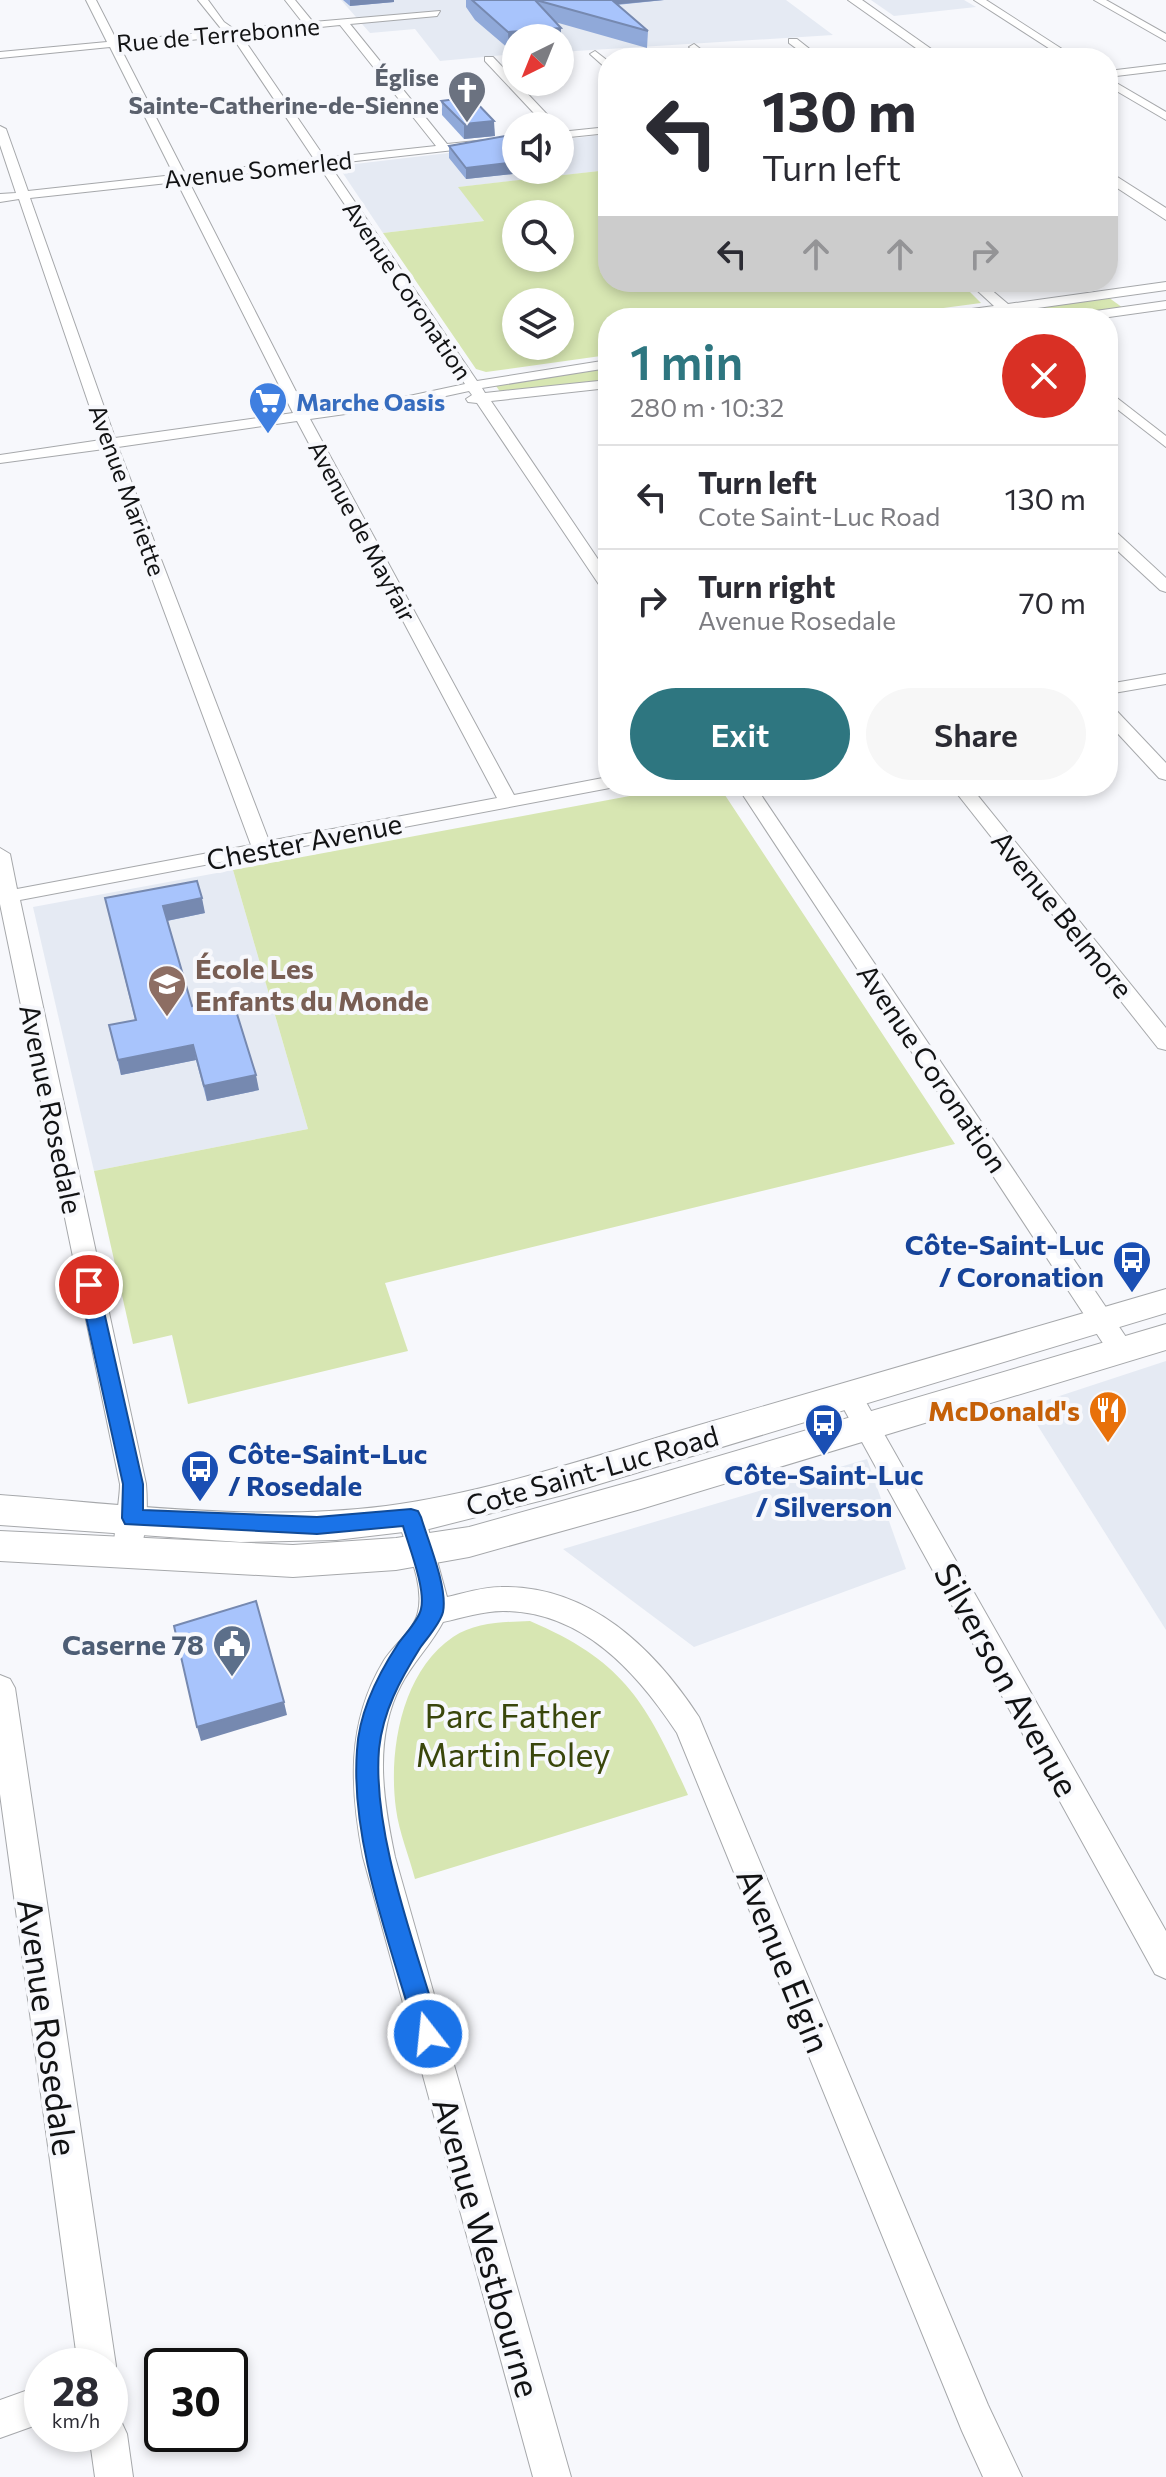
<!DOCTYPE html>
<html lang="en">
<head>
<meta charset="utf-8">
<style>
	:root { --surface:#fff; --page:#f7f7f7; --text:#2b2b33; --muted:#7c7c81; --line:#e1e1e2; --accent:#2e7680 }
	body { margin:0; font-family:Commissioner,sans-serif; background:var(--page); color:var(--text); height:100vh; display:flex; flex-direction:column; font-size:30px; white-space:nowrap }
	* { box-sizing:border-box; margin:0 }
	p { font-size:26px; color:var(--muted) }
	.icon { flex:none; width:44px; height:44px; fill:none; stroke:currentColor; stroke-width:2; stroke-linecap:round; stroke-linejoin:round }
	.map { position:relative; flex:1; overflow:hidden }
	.panel { position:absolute; left:598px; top:308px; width:520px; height:488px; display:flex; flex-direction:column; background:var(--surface); border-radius:32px; box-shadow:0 4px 12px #0003 }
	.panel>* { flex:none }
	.top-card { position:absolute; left:598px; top:48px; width:520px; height:244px; border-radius:32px; box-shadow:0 4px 12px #0003; background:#fff; color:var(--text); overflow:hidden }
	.needle { width:52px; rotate:223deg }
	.tools { position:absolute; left:502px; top:24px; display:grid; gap:16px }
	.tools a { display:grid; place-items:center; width:72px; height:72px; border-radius:50%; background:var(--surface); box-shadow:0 4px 12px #0003; font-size:40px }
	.speed { position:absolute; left:24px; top:2348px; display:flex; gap:16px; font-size:40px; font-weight:700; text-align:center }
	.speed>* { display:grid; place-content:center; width:104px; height:104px; border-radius:50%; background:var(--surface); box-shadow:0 4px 12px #0003; line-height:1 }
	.speed small { font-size:20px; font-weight:400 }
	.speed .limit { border:4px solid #111; border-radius:12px; background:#fff; color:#111 }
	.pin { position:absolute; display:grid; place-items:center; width:68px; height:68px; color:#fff; margin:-34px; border:4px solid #fff; border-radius:50%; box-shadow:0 2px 8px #0007 }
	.me { position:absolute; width:88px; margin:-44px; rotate:344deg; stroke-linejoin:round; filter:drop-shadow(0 0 6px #0008) }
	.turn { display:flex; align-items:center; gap:28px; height:168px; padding:0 32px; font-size:36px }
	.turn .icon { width:104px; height:104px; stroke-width:2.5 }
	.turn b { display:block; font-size:56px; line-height:68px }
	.lanes { display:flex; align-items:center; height:76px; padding:0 32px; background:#0003; justify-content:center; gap:40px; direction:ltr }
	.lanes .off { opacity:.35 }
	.round { display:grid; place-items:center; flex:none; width:84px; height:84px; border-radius:42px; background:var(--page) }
	.headline { display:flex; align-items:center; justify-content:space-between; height:136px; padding:0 32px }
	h1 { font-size:48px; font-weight:600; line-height:60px; color:var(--accent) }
	.button { display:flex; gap:16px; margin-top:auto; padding:16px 32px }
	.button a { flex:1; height:92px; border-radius:48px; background:var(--accent); color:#fff; font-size:32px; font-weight:600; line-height:92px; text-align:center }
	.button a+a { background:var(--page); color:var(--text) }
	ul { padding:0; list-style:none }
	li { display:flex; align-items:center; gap:24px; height:104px; padding:0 32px; border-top:2px solid var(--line) }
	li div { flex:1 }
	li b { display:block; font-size:30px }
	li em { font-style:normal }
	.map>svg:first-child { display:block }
	.built { fill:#e5eaf3 }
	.green { fill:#d7e6b2; fill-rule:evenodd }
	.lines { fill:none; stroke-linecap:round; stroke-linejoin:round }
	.minor-casing { stroke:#a6a8ab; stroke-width:2 }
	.tertiary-casing { stroke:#a6a8ab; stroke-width:2 }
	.secondary-casing { stroke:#a6a8ab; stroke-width:2 }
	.minor { fill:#fff; fill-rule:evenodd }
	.tertiary { fill:#fff; fill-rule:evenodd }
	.secondary { fill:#fff; fill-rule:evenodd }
	.wall { fill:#90a9d9 }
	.shaded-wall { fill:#7689b0 }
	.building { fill:#a8c4fc; stroke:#7689b0; stroke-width:2 }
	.route { fill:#1a73e8; stroke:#114b97; stroke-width:2 }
	.labels { text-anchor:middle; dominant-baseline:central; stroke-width:8; stroke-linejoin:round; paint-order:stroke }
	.far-street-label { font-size:24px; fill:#121314; stroke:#f7f8fc }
	.far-worship-label { font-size:24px; font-weight:bold; fill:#5b616d; stroke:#f7f8fc; text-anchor:end }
	.far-shop-label { font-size:24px; font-weight:bold; fill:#366cbe; stroke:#f7f8fc; text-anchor:start }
	.street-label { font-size:28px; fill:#121314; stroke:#f7f8fc }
	.education-label { font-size:28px; font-weight:bold; fill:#785e54; stroke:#f7f8fc; text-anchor:start }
	.transit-label { font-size:28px; font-weight:bold; fill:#164399; stroke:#f7f8fc; text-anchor:end }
	.food-label { font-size:28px; font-weight:bold; fill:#c56008; stroke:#f7f8fc; text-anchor:end }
	.service-label { font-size:28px; font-weight:bold; fill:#4e5e75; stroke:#f7f8fc; text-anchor:end }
	.near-street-label { font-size:34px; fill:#121314; stroke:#f7f8fc }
	.near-park-label { font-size:34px; fill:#39460b; stroke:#f7f8fc }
</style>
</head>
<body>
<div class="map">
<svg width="1166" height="2477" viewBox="0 0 1166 2477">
	<rect width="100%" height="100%" fill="#f7f8fc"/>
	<g class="built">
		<polygon points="341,0 786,0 833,35 560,52 560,38 516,38 516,54 440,61 415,29 370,33"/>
		<polygon points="871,0 964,0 976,7 894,16"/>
		<polygon points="608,134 608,170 459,187 484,221 383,233 338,166 516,145 516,170 560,170 560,140"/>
		<polygon points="233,870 308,1129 94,1171 33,907"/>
		<polygon points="1166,1361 1166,1630 1026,1407"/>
		<polygon points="867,1459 906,1569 694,1647 563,1549"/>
	</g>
	<g class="green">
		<path d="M608 170V282H960L981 303 868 318H608V355L486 372 476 369 383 233 484 221 458 187ZM516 214H560V258H516ZM516 302H560V346H516Z"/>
		<polygon points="1108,297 1123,308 1040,318 1028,308"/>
		<polygon points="604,366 608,370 608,381 501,393 496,386"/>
		<polygon points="683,786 719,786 955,1144 385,1283 408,1351 188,1404 172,1335 133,1344 94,1171 308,1129 233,870"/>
		<path d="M530 1621C626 1662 647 1704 688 1795L415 1879C409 1856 399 1832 396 1809 388 1751 402 1671 453 1637 476 1622 504 1622 530 1621Z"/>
	</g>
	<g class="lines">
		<g class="minor-casing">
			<g id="minor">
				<path d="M86 0H96L117 41 223 31 198 0H208L224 22 234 29 303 23 285 0H295L313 22 440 11 437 16 350 24 447 144 516 137V143L329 164 477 381 608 360V368L482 388 485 393 608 380V388L491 401 608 574V591L602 589 477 403 468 402 466 399 472 395 469 391 395 407 310 419 514 795 608 777V786L615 787 20 900 146 1484C148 1509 147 1538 136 1560L126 1564 116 1560C110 1547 120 1504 120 1484L0 904V848L10 854 17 889 251 845 104 449 0 463V455L101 440 19 199 0 202V194L16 193 0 145V126L6 129 28 191 174 175 110 47 0 58V52L107 42ZM340 25 436 146 325 158 241 35ZM230 36 233 38 314 159 185 174 120 47ZM319 166 465 384 395 399 306 411 188 180ZM177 182 293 413 115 438 30 198ZM297 421 497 798 269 841 118 447Z"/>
				<polygon points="974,0 986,0 1076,58 1064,58"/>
				<polygon points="1094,0 1106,0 1166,34 1166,41"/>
				<polygon points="789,39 797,39 821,58 809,58 789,43"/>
				<polygon points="694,44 712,58 701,58 689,47"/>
				<polygon points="595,51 608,61 608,70 590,54"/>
				<polygon points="485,57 493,57 558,126 546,126 485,61"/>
				<polygon points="1166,64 1166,70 1108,77 1108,71"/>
				<polygon points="1108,78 1166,112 1166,120 1108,86"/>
				<polygon points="608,127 608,133 560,138 560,132"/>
				<path d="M968 282H982L1008 304 1166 282V290L1016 311 1019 314 1012 318C991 310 954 318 928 318L935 314 994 306Z"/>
				<polygon points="1166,301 1166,309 1102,318 1067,318 1074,314"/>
				<polygon points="1108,391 1166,436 1166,447 1108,402"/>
				<polygon points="1108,528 1114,530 1166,578 1166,592 1160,590 1108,542"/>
				<polygon points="1166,674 1166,684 1108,694 1108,684"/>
				<polygon points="1108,707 1114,708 1166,763 1166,780 1159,778 1108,723"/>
				<polygon points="737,786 755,786 1130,1343 1134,1350 1130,1357 1121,1360 1112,1357"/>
				<polygon points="951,786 970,786 1166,1028 1166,1050 1158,1048"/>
				<polygon points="849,1385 858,1388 1166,1931 1166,1979 1155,1974 840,1402 836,1395 840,1388"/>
				<path d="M411 1506 421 1509 425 1517 447 1597C465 1593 483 1587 501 1587 589 1585 654 1648 699 1717L988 2405 1022 2477H983L962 2431 677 1733C637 1672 582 1611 503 1611 483 1611 462 1618 443 1622 431 1645 413 1662 401 1685 373 1738 383 1800 395 1857L571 2477H533L363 1857C350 1789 346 1724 383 1662 393 1645 414 1631 418 1612 425 1582 405 1545 397 1517L401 1509Z"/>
				<polygon points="0,1675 10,1679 15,1688 116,2366 110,2379 110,2366 78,2366 0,1794"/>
				<polygon points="42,2385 42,2423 0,2438 0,2400"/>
				<polygon points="110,2416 121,2421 127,2434 133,2477 95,2477 89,2434 110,2434"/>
			</g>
		</g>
		<g class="tertiary-casing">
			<g id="tertiary">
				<polygon points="848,0 862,0 944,58 930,58"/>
				<polygon points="1108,171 1166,208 1166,220 1108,182"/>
			</g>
		</g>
		<g class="secondary-casing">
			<g id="secondary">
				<path d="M1166 1289V1313L563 1495 429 1529 336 1540 240 1542 0 1525V1495C128 1505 258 1522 386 1506 492 1492 594 1456 696 1426 853 1380 1009 1335 1166 1289Z"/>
				<polygon points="1166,1324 1166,1350 641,1509 469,1557 396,1570 293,1577 0,1561 0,1531 293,1545 396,1538 469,1527 641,1479"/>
			</g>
		</g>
		<use href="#minor" class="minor"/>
		<use href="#tertiary" class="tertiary"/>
		<use href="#secondary" class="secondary"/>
	</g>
	<g class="wall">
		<polygon points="343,0 394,0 394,2 350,6"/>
		<polygon points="466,0 664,0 617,5 648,31 647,48 555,22 561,45 509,49 475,20 466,7"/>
		<polygon points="441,101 495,136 464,139 442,115"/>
		<polygon points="449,146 516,170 523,170 523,173 466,179 449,158"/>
		<polygon points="105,898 205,913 167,921 192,1006 259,1090 207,1101 196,1060 121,1075 109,1025 135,1020"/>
	</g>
	<g class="shaded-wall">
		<polygon points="350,0 394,0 394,2 350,6"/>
		<polygon points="600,0 664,0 600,6"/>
		<polygon points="561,28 561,45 560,38 516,38 516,48 509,49 508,32"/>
		<polygon points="494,121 495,136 464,139 464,124"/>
		<polygon points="516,153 516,170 523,170 523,173 466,179 466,168"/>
		<polygon points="202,898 205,913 166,921 163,906"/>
		<polygon points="193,1045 196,1060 121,1075 118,1060"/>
		<polygon points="256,1075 259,1090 207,1101 204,1086"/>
		<polygon points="284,1702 287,1715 201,1741 197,1727"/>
	</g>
	<g class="building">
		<polygon points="472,0 535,0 561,28 508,32"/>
		<polygon points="536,0 612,0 648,31"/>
		<polygon points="471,97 494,121 464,124 441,101"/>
		<polygon points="505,136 516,147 516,153 514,153 516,154 516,162 466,168 449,146"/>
		<polygon points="197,881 202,898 163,906 192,1006 232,998 256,1075 204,1086 193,1045 118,1060 109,1025 136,1020 105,898"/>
		<polygon points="256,1601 284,1702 197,1727 174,1626"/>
	</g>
	<path class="route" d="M89 1278 98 1285 143 1484V1510L317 1517 411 1509 418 1511 421 1517C428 1541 448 1588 443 1612 440 1624 427 1638 420 1648 400 1680 383 1711 379 1749 372 1836 417 1949 441 2034L437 2043 428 2047 419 2043 416 2034C391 1946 350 1842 357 1750 359 1712 377 1676 398 1644 405 1634 419 1620 421 1609 426 1589 409 1547 403 1526L317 1534 125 1524 122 1518 123 1484 79 1285Z"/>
	<defs>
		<g id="church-pin" transform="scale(2)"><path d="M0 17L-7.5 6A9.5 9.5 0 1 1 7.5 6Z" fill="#6b7280" stroke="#f7f8fc"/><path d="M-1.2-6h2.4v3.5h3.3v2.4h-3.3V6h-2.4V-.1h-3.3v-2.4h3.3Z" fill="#fff"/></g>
		<g id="supermarket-pin" transform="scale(2)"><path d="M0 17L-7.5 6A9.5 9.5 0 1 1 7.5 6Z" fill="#3f7fe0" stroke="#f7f8fc"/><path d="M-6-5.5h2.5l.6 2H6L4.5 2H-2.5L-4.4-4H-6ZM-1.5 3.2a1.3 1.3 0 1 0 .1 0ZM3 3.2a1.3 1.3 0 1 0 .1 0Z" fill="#fff"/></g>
		<g id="school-pin" transform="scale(2)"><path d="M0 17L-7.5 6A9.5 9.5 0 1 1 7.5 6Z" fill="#8d6e63" stroke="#f7f8fc"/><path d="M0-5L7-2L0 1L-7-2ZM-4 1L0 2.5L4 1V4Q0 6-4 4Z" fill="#fff"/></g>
		<g id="bus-pin" transform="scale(2)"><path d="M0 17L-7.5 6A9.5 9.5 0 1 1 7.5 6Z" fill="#1a4fb4" stroke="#f7f8fc"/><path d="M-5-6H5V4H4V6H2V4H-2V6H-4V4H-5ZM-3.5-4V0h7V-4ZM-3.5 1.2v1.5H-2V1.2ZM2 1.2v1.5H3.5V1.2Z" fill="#fff"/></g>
		<g id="restaurant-pin" transform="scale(2)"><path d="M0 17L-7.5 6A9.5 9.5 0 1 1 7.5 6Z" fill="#e8710a" stroke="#f7f8fc"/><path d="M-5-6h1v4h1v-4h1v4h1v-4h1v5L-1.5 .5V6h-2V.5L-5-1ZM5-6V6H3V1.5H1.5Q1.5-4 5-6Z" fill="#fff"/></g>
		<g id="civic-pin" transform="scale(2)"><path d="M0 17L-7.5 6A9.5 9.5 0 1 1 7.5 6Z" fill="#5c6f8a" stroke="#f7f8fc"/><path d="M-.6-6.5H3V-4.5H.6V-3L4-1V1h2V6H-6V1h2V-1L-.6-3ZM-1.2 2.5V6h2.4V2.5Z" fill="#fff"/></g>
	</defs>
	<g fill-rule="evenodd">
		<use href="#church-pin" x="467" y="90"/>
		<use href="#supermarket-pin" x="268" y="401"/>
		<use href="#school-pin" x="167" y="984"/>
		<use href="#bus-pin" x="1132" y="1260"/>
		<use href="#restaurant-pin" x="1108" y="1410"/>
		<use href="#bus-pin" x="824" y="1423"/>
		<use href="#bus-pin" x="200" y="1469"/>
		<use href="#civic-pin" x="232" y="1644"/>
	</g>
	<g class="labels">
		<g class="far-street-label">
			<text transform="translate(218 34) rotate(-5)">Rue de Terrebonne</text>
			<text transform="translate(258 169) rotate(-6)">Avenue Somerled</text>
			<text transform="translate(408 290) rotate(56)">Avenue Coronation</text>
			<text transform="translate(128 490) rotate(70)">Avenue Mariette</text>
			<text transform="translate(363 531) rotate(62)">Avenue de Mayfair</text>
		</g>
		<g class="far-worship-label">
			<text x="439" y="76">Église<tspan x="439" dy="28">Sainte-Catherine-de-Sienne</tspan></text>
		</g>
		<g class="far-shop-label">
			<text x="296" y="401">Marche Oasis</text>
		</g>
		<g class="street-label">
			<text transform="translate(304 841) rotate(-11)">Chester Avenue</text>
			<text transform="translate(1063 914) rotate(51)">Avenue Belmore</text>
			<text transform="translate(933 1068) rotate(56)">Avenue Coronation</text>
			<text transform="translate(52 1109) rotate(78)">Avenue Rosedale</text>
			<text transform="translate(592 1470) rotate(-16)">Cote Saint-Luc Road</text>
		</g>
		<g class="education-label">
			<text x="195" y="968">École Les<tspan x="195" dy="32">Enfants du Monde</tspan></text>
		</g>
		<g class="transit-label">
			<text x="1104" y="1244">Côte-Saint-Luc<tspan x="1104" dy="32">/ Coronation</tspan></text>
			<text x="228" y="1453" text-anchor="start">Côte-Saint-Luc<tspan x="228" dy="32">/ Rosedale</tspan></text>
			<text x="824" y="1474" text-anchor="middle">Côte-Saint-Luc<tspan x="824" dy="32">/ Silverson</tspan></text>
		</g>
		<g class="food-label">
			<text x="1080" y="1410">McDonald's</text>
		</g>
		<g class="service-label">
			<text x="204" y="1644">Caserne 78</text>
		</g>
		<g class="near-street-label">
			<text transform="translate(1008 1679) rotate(61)">Silverson Avenue</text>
			<text transform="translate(785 1960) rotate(68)">Avenue Elgin</text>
			<text transform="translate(49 2027) rotate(82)">Avenue Rosedale</text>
			<text transform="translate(488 2247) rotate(74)">Avenue Westbourne</text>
		</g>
		<g class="near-park-label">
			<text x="513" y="1714">Parc Father<tspan x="513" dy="39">Martin Foley</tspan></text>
		</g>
	</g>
</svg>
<div class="tools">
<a><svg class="needle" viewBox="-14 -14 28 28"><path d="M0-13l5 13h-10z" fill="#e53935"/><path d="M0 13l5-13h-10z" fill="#7c7c81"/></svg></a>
<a><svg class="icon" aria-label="sound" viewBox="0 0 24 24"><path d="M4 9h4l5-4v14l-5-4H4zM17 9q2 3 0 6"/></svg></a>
<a><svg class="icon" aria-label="search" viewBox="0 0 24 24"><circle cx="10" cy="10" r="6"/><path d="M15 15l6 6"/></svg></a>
<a><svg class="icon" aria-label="layers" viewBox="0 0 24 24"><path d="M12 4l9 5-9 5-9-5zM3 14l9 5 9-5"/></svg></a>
</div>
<div class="speed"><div>28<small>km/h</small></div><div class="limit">30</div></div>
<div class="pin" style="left:89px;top:1285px;background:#d93025"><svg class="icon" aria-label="arrive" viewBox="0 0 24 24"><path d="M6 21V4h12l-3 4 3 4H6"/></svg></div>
<svg class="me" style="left:428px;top:2034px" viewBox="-20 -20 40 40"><circle r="17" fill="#1a73e8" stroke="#fff" stroke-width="3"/><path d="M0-11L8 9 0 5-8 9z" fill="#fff"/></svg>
<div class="top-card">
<div class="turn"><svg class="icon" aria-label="left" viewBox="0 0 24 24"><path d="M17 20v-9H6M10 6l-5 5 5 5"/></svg><div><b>130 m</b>Turn left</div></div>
<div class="lanes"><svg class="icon" aria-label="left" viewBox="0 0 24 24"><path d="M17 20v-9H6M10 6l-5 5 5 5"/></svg><svg class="icon off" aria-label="ahead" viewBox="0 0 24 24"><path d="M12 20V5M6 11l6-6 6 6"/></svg><svg class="icon off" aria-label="ahead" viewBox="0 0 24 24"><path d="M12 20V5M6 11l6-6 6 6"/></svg><svg class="icon off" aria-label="right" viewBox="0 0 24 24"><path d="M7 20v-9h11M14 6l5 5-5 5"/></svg></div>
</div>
<section class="panel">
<div class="headline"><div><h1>1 min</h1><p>280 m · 10:32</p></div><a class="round" style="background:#d93025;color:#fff"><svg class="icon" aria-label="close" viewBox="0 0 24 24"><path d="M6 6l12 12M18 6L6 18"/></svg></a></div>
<ul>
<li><svg class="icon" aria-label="left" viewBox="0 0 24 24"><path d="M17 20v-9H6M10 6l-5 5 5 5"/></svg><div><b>Turn left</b><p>Cote Saint-Luc Road</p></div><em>130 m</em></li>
<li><svg class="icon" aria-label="right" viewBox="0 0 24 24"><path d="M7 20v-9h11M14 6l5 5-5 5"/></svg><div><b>Turn right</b><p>Avenue Rosedale</p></div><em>70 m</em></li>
</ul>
<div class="button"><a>Exit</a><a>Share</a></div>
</section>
</div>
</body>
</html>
